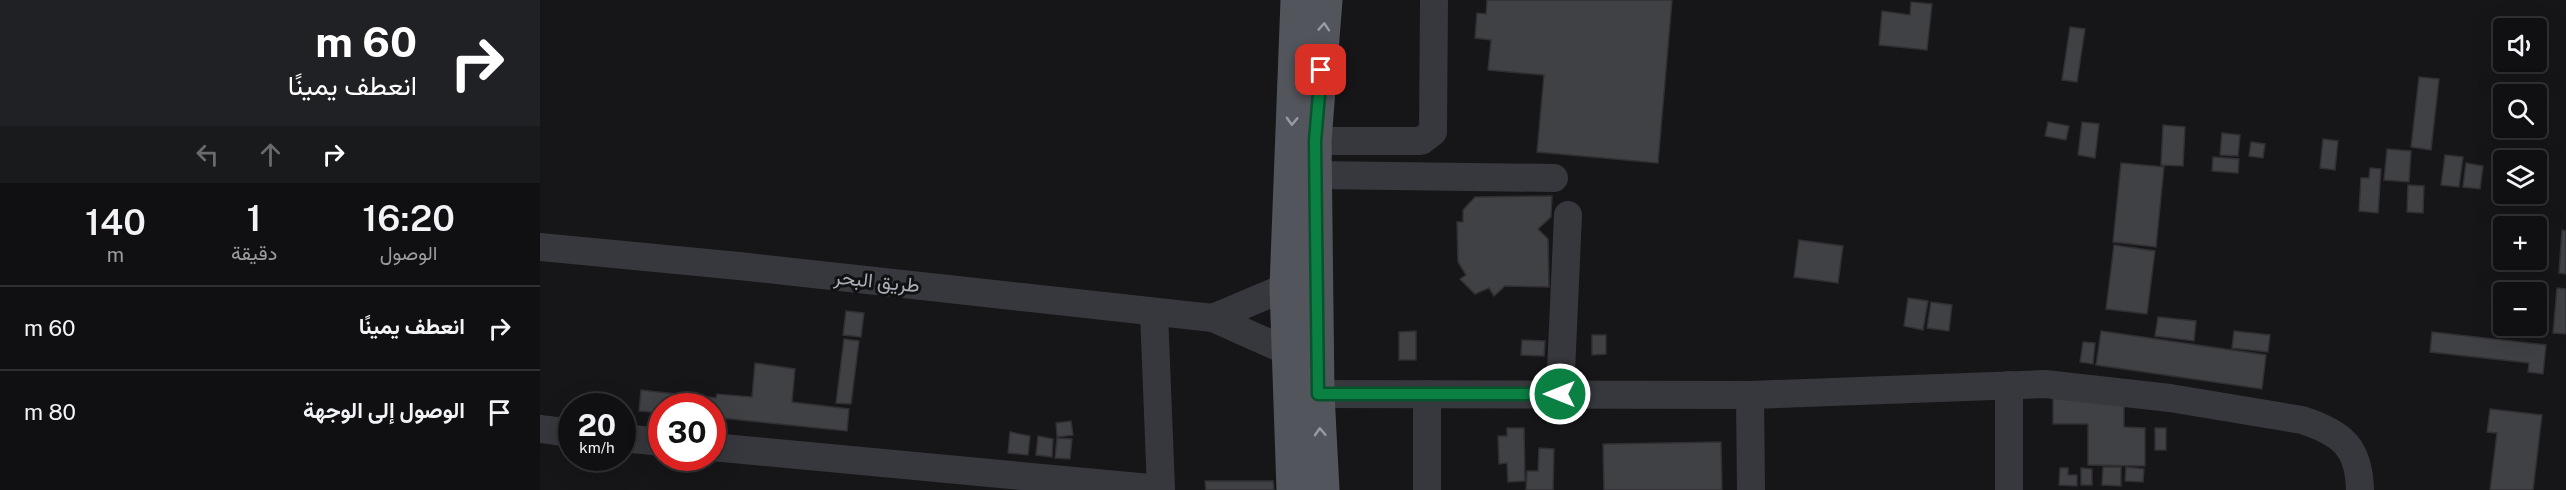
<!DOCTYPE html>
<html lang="ar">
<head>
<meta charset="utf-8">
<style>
	:root { --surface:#101012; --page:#1e1e20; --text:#f1f3f6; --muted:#9c9d9f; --line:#303032 }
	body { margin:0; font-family:"Public Sans",Vazirmatn,sans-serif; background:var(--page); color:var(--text); direction:rtl; height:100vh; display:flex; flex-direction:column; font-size:22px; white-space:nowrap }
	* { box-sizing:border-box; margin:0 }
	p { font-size:20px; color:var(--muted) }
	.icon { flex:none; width:33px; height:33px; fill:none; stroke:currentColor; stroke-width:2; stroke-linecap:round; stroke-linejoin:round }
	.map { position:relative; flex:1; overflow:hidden; direction:ltr }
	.panel { display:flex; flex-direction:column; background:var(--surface); width:540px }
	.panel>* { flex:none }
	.hud { background:#202124; color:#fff; overflow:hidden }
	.tools { position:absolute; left:1953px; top:18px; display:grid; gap:12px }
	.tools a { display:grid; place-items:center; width:54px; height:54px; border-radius:6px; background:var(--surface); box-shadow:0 6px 24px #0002,0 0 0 2px var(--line); font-size:30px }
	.speed { position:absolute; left:18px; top:393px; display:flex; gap:12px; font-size:30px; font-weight:700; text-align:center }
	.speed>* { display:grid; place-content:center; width:78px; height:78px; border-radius:50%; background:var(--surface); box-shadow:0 6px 24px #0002,0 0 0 2px var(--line); line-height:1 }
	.speed small { font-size:15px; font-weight:400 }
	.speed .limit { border:9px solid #d22; background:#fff; color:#111 }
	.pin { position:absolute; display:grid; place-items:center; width:51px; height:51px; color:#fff; margin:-26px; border-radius:12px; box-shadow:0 3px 9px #0006 }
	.me { position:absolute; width:66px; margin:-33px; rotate:270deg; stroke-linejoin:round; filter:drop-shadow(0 0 4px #0008) }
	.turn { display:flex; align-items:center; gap:21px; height:126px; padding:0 24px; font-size:27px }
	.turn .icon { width:78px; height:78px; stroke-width:2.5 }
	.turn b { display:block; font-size:42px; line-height:51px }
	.lanes { display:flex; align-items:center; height:57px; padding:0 24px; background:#0003; justify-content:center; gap:30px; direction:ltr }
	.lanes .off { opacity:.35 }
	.eta { display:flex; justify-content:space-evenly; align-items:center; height:102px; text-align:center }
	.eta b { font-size:36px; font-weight:600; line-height:42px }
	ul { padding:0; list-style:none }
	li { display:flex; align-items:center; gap:18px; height:84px; padding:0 24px; border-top:2px solid var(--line) }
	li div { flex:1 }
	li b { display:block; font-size:22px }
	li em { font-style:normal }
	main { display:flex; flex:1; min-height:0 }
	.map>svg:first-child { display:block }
	.building { fill:#404145; stroke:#303034; stroke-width:1.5 }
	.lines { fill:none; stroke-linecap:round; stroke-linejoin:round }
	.minor { stroke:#37383d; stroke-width:28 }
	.major { stroke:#53555c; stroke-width:33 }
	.oneway { stroke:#979ba6 }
	.route-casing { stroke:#07532c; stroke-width:15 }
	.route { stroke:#0b8043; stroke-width:10 }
	.labels { text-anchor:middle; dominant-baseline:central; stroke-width:6; stroke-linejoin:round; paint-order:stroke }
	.street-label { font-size:20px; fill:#a8adb8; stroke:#111113 }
</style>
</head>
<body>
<main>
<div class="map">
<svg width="2026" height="490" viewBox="0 0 2026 490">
	<rect width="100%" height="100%" fill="#161618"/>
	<g class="building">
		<polygon points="947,0 1132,0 1118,163 997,152 1004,75 948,70 951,40 935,38 937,13 946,14"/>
		<polygon points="1371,2 1392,4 1387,50 1339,45 1342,11 1370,15"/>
		<polygon points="1530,27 1545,29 1537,82 1522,80"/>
		<polygon points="1879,77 1899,79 1891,150 1871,147"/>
		<polygon points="1508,122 1529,126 1526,140 1505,136"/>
		<polygon points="1542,122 1559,124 1555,158 1538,155"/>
		<polygon points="1623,125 1645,127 1643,166 1621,165"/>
		<polygon points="1682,133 1700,135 1698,156 1680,155"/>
		<polygon points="1783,139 1798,141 1795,170 1780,168"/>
		<polygon points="1711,142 1725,144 1723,158 1709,156"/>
		<polygon points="1847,149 1871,151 1869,182 1844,180"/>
		<polygon points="1980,151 2001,153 1996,197 1976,195 1996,194 1996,160 1979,160"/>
		<polygon points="1905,155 1923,157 1919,187 1901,185"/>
		<polygon points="1673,157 1699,159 1698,173 1672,171"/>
		<polygon points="1581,163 1624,167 1616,247 1573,242"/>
		<polygon points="1926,163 1943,166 1940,189 1923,187"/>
		<polygon points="1830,168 1841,169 1838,213 1819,211 1821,178 1829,178"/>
		<polygon points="1954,170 1964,171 1965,195 1952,194"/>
		<polygon points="1868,185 1884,186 1883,213 1867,212"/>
		<polygon points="1012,196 1011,217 998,229 1008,239 1009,287 965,286 954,296 949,288 935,294 920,279 926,275 918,262 917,222 923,222 923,210 935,197"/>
		<polygon points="2022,230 2026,231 2026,274 2019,273"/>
		<polygon points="1259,240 1303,246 1298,283 1254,277"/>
		<polygon points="1574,245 1615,251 1607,314 1566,309"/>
		<polygon points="2017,288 2026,289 2026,334 2013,333"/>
		<polygon points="1368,298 1388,301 1383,330 1364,326"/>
		<polygon points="1391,302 1412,305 1409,331 1387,328"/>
		<polygon points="306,311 324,313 321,337 303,335"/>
		<polygon points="1618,317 1656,321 1654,341 1615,336"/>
		<polygon points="876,331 876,360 859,360 859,332"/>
		<polygon points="1561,331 1726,355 1722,389 1556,365"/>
		<polygon points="1694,331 1730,335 1728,352 1692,348"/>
		<polygon points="1892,332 2006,345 2003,374 1988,372 1989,363 1890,352"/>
		<polygon points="1052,335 1066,335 1066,354 1052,355"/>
		<polygon points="304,339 319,341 311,404 296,403"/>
		<polygon points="982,340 1005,341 1004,356 981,355"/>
		<polygon points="1543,342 1555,343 1553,364 1540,362"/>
		<polygon points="215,363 255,369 252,402 309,409 307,431 172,417 172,406 149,406 151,395 176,398 177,394 212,397"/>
		<polygon points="101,390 144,395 143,406 122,406 122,413 99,411"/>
		<polygon points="1513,398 1584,398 1584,427 1605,428 1605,466 1548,465 1548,424 1513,424"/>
		<polygon points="1950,409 2002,415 1993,490 1950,490 1957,433 1947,432"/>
		<polygon points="531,421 533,435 517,437 516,423"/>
		<polygon points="967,428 984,428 985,481 968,482 967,463 959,464 958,436 967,436"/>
		<rect x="1615" y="428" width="11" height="22"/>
		<polygon points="470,432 490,436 488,455 468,453"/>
		<polygon points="498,436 513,439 512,457 496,455"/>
		<polygon points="517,438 532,439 530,459 515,458"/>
		<polygon points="1181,442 1182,490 1064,490 1063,444"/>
		<polygon points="999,448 1014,449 1013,490 986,490 987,471 998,471"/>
		<polygon points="1563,467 1581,467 1581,486 1562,485"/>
		<polygon points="1586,467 1604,469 1603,482 1585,481"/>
		<polygon points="1520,468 1528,468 1528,475 1537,475 1537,486 1519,485"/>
		<polygon points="1541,468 1552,469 1552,485 1541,485"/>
		<polygon points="665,481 733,481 734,490 666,490"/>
	</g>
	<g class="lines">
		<g class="minor">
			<polyline points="775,141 881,141 893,132 894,0"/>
			<polyline points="775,175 1014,178"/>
			<polyline points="0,247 199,266 673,318 747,351 767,352"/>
			<polyline points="673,318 746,287 767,287"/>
			<polyline points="1469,385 1469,490"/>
			<polyline points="778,394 1210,395 1211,490"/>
			<polyline points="887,394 887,490"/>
			<polyline points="1020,394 1028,215"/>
			<path d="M1210 395 1505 384 1630 398 1762 420C1802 433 1819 447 1820 490"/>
			<polyline points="0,429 32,433"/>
			<polyline points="82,438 122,442"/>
			<polyline points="172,447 621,489 614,312"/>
		</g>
		<g class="major">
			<polyline points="753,490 746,287 757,0"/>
			<polyline points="783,490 778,394 775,141 786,0"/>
		</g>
	</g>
	<defs><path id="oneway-chevron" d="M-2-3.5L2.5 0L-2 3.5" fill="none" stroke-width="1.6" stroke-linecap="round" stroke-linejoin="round" transform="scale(1.5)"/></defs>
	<g class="oneway">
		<use href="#oneway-chevron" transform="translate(784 27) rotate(-86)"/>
		<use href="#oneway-chevron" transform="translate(752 121) rotate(92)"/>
		<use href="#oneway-chevron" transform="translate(780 432) rotate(-93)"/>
	</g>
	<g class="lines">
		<g class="route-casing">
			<polyline id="route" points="781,70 775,141 778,394 1020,394"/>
		</g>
		<use href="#route" class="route"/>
	</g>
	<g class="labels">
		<g class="street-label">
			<text transform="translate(337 281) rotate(6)">طريق البحر</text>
		</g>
	</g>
</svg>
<div class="tools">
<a><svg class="icon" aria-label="sound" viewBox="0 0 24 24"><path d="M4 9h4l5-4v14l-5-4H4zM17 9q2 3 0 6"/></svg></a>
<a><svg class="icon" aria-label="search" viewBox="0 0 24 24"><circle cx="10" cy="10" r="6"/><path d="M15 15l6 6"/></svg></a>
<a><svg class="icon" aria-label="layers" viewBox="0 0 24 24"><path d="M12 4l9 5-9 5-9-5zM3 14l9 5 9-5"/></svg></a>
<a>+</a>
<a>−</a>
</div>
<div class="speed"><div>20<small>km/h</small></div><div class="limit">30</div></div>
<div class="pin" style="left:781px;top:70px;background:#d93025"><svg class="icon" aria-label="arrive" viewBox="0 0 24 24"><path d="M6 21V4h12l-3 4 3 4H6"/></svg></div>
<svg class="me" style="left:1020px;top:394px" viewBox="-20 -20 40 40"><circle r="17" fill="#0b8043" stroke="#fff" stroke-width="3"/><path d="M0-11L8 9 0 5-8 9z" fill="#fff"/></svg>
</div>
<section class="panel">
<div class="hud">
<div class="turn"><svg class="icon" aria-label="right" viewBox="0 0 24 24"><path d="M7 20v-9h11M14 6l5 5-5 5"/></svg><div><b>60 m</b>انعطف يمينًا</div></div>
<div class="lanes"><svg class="icon off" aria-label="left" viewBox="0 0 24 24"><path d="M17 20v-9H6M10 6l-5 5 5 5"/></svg><svg class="icon off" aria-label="ahead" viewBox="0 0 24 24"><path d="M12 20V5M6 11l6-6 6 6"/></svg><svg class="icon" aria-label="right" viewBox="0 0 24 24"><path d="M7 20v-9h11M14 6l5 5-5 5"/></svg></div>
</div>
<div class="eta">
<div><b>16:20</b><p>الوصول</p></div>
<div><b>1</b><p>دقيقة</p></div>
<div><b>140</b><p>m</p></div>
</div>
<ul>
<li><svg class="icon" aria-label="right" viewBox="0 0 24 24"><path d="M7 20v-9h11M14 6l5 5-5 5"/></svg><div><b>انعطف يمينًا</b></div><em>60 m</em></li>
<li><svg class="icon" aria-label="arrive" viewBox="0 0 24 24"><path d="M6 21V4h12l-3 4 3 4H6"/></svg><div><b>الوصول إلى الوجهة</b></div><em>80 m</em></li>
</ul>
</section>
</main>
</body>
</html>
